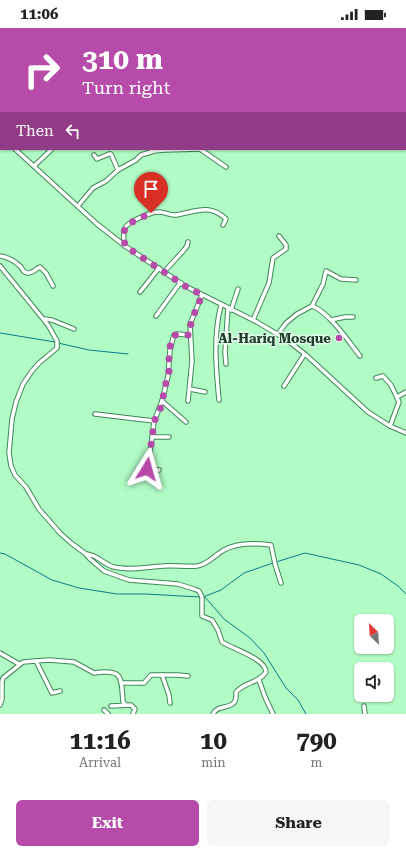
<!DOCTYPE html>
<html lang="en">
<head>
<meta charset="utf-8">
<style>
	:root { --surface:#fff; --page:#f6f6f6; --text:#222; --muted:#767676; --accent:#b74baa }
	body { margin:0; font-family:"Roboto Serif",serif; background:var(--page); color:var(--text); height:100vh; display:flex; flex-direction:column; font-size:15px; white-space:nowrap }
	* { box-sizing:border-box; margin:0 }
	p { font-size:13px; color:var(--muted) }
	.icon { flex:none; width:22px; height:22px; fill:none; stroke:currentColor; stroke-width:2; stroke-linecap:round; stroke-linejoin:round }
	.map { position:relative; height:686px; overflow:hidden }
	.sheet { display:flex; flex-direction:column; background:var(--surface); flex:1 }
	.sheet>* { flex:none }
	.hud { position:absolute; left:0px; top:0px; width:406px; height:122px; box-shadow:0 1px 3px #0004; background:#b74baa; color:#fff; overflow:hidden }
	.needle { width:26px; rotate:335deg }
	.controls { position:absolute; left:354px; top:586px; display:grid; gap:8px }
	.controls a { display:grid; place-items:center; width:40px; height:40px; border-radius:6px; background:var(--surface); box-shadow:0 1px 3px #0004; font-size:20px }
	.pin { position:absolute; display:grid; place-items:center; width:34px; height:34px; color:#fff; margin:-41px -17px; border-radius:50% 50% 50% 0; rotate:-45deg; box-shadow:0 0 4px #0007 }
	.pin .icon { rotate:45deg }
	.me { position:absolute; width:44px; margin:-22px; rotate:8deg; stroke-linejoin:round; filter:drop-shadow(0 0 3px #0008) }
	.turn { display:flex; align-items:center; gap:14px; height:84px; padding:0 16px; font-size:18px }
	.turn .icon { width:52px; height:52px; stroke-width:2.5 }
	.turn b { display:block; font-size:28px; line-height:34px }
	.then { display:flex; align-items:center; height:38px; padding:0 16px; background:#0003; gap:8px; font-size:15px }
	.eta { display:flex; justify-content:space-evenly; align-items:center; height:68px; text-align:center }
	.eta b { font-size:24px; font-weight:700; line-height:28px }
	.primary-button { display:flex; gap:8px; margin-top:auto; padding:8px 16px }
	.primary-button a { flex:1; height:46px; border-radius:6px; background:var(--accent); color:#fff; font-size:16px; font-weight:700; line-height:46px; text-align:center }
	.primary-button a+a { background:var(--page); color:var(--text) }
	.status { display:flex; justify-content:space-between; align-items:center; height:28px; padding:0 20px; background:var(--surface); direction:ltr }
	.status svg { height:11px; fill:currentColor }
	.map>svg:first-child { display:block }
	.lines { fill:none; stroke-linecap:round; stroke-linejoin:round }
	.stream { stroke:#0a7d87; stroke-width:1 }
	.minor-casing { stroke:#408758; stroke-width:5.5 }
	.minor { stroke:#fff; stroke-width:3.5 }
	.route { stroke:#b74baa; stroke-width:7; stroke-dasharray:0 12.6 }
	.poi-dot { fill:#b74baa; stroke:#e0fce6; stroke-width:1.5 }
	.labels { text-anchor:middle; dominant-baseline:central; stroke-width:3; stroke-linejoin:round; paint-order:stroke }
	.poi-label { font-size:13px; font-weight:bold; fill:#203d29; stroke:#e0fce6; text-anchor:end }
</style>
</head>
<body>
<div class="status"><b>11:06</b><svg viewBox="0 0 49 12"><path d="M0 12V9h3v3zM5 12V6h3v6zM10 12V3h3v9zM15 12V0h3v12zM26 1h20v11H26zM47 4h2v5h-2z"/></svg></div>
<div class="map">
<svg width="406" height="686" viewBox="0 0 406 686">
	<rect width="100%" height="100%" fill="#b1fbc5"/>
	<g class="lines">
		<g class="stream">
			<polyline points="79,0 80,1"/>
			<polyline points="0,305 55,314"/>
			<polyline points="58,315 89,322 128,326"/>
			<polyline points="0,525 5,526 52,552 79,560 117,566 145,566 200,569"/>
			<polyline points="276,534 305,525 359,537 381,546 398,558 406,566"/>
			<polyline points="203,569 221,562 244,545 273,535"/>
			<polyline points="205,569 224,591 250,610 264,625 286,660 298,672 306,686"/>
		</g>
		<g class="minor-casing">
			<g id="minor">
				<polyline points="162,0 164,1"/>
				<polyline points="42,1 50,0"/>
				<polyline points="151,1 151,0"/>
				<polyline points="0,6 1,5"/>
				<polyline points="0,10 1,10"/>
				<polyline points="0,18 1,17"/>
				<polyline points="0,84 1,84"/>
				<polyline points="0,110 1,110"/>
				<polyline points="15,121 97,196 125,218 185,258 257,294 287,312 306,327 368,384 390,398 406,405"/>
				<polyline points="200,121 226,139"/>
				<polyline points="94,127 97,131 109,126 111,126 118,142"/>
				<polyline points="34,138 52,121"/>
				<polyline points="78,178 93,160 106,153 118,142 136,132 141,127 154,123 165,122 201,121"/>
				<path d="M125 218C124 213 122 206 125 200 127 194 151 184 158 184 164 183 169 188 176 187 195 184 209 175 226 191L223 197"/>
				<path d="M0 228C7 229 15 233 21 239 23 242 23 245 28 245 32 245 36 241 40 239L46 245 53 258"/>
				<path d="M0 238 48 297 57 313V320L39 335 32 343 23 356 16 374 12 391 9 425 11 438 15 447 26 459 39 481 60 505 71 515 86 526 90 531 104 543 129 552 178 556 194 561 199 563 202 569V588L212 592 218 602 222 614C233 621 266 631 266 644 259 655 245 654 236 664 238 685 218 674 213 686"/>
				<polyline points="164,244 184,222 187,218 188,214"/>
				<polyline points="140,264 159,240"/>
				<path d="M312 278C329 284 349 314 360 328"/>
				<polyline points="231,282 238,261"/>
				<polyline points="156,288 180,255"/>
				<polyline points="44,291 52,292 74,301"/>
				<polyline points="253,292 269,255 273,230 286,221 286,217 279,208"/>
				<polyline points="331,292 345,289 353,289"/>
				<polyline points="278,306 286,295 297,286 312,278 323,256 326,243 341,251 356,252"/>
				<polyline points="226,336 225,324 228,280"/>
				<polyline points="376,350 383,348 391,357 399,374 390,398"/>
				<polyline points="284,358 304,327"/>
				<polyline points="190,361 205,364"/>
				<polyline points="397,369 406,364"/>
				<path d="M219 372C216 341 213 308 221 277"/>
				<polyline points="162,373 186,394"/>
				<polyline points="188,373 192,333 190,296 202,267"/>
				<polyline points="95,386 154,393"/>
				<polyline points="152,409 169,409"/>
				<polyline points="159,442 147,441 152,411 154,393 155,391 162,373 168,348 170,322 173,310 174,307 178,306 188,307 190,305"/>
				<path d="M86 526C97 526 104 537 114 539 130 543 147 539 163 538 174 537 185 539 197 538 206 537 211 531 218 526 233 514 253 515 271 517L275 536 281 555"/>
				<polyline points="0,625 19,636"/>
				<polyline points="36,633 52,665 60,663"/>
				<polyline points="162,647 169,667 170,675"/>
				<polyline points="259,652 265,669 273,686"/>
				<polyline points="121,655 144,655 151,647 178,647 188,648"/>
				<path d="M0 677 2 671V654L3 650 23 634 49 632 74 634 94 645C123 641 121 648 123 674L125 676"/>
				<polyline points="111,678 131,677 135,681 133,686"/>
				<polyline points="364,678 365,686"/>
				<polyline points="104,682 108,686"/>
			</g>
		</g>
		<use href="#minor" class="minor"/>
	</g>
	<g class="lines">
		<path class="route" d="M147 441 152 411 154 393C162 384 163 366 166 355 167 351 169 347 169 343 169 332 168 315 175 307H190L191 294 202 267 185 258 125 218C124 210 122 202 128 196L151 185"/>
	</g>
	<circle class="poi-dot" cx="339" cy="310" r="4"/>
	<g class="labels">
		<g class="poi-label">
			<text x="331" y="310">Al-Hariq Mosque</text>
		</g>
	</g>
</svg>
<div class="controls">
<a><svg class="needle" viewBox="-14 -14 28 28"><path d="M0-13l5 13h-10z" fill="#e53935"/><path d="M0 13l5-13h-10z" fill="#767676"/></svg></a>
<a><svg class="icon" aria-label="sound" viewBox="0 0 24 24"><path d="M4 9h4l5-4v14l-5-4H4zM17 9q2 3 0 6"/></svg></a>
</div>
<div class="pin" style="left:151px;top:185px;background:#d93025"><svg class="icon" aria-label="arrive" viewBox="0 0 24 24"><path d="M6 21V4h12l-3 4 3 4H6"/></svg></div>
<svg class="me" style="left:147px;top:441px" viewBox="-20 -20 40 40"><path d="M0-17L14 15 0 8-14 15z" fill="#b74baa" stroke="#fff" stroke-width="4"/></svg>
<div class="hud">
<div class="turn"><svg class="icon" aria-label="right" viewBox="0 0 24 24"><path d="M7 20v-9h11M14 6l5 5-5 5"/></svg><div><b>310 m</b>Turn right</div></div>
<div class="then">Then<svg class="icon" aria-label="left" viewBox="0 0 24 24"><path d="M17 20v-9H6M10 6l-5 5 5 5"/></svg></div>
</div>
</div>
<section class="sheet">
<div class="eta">
<div><b>11:16</b><p>Arrival</p></div>
<div><b>10</b><p>min</p></div>
<div><b>790</b><p>m</p></div>
</div>
<div class="primary-button"><a>Exit</a><a>Share</a></div>
</section>
</body>
</html>
